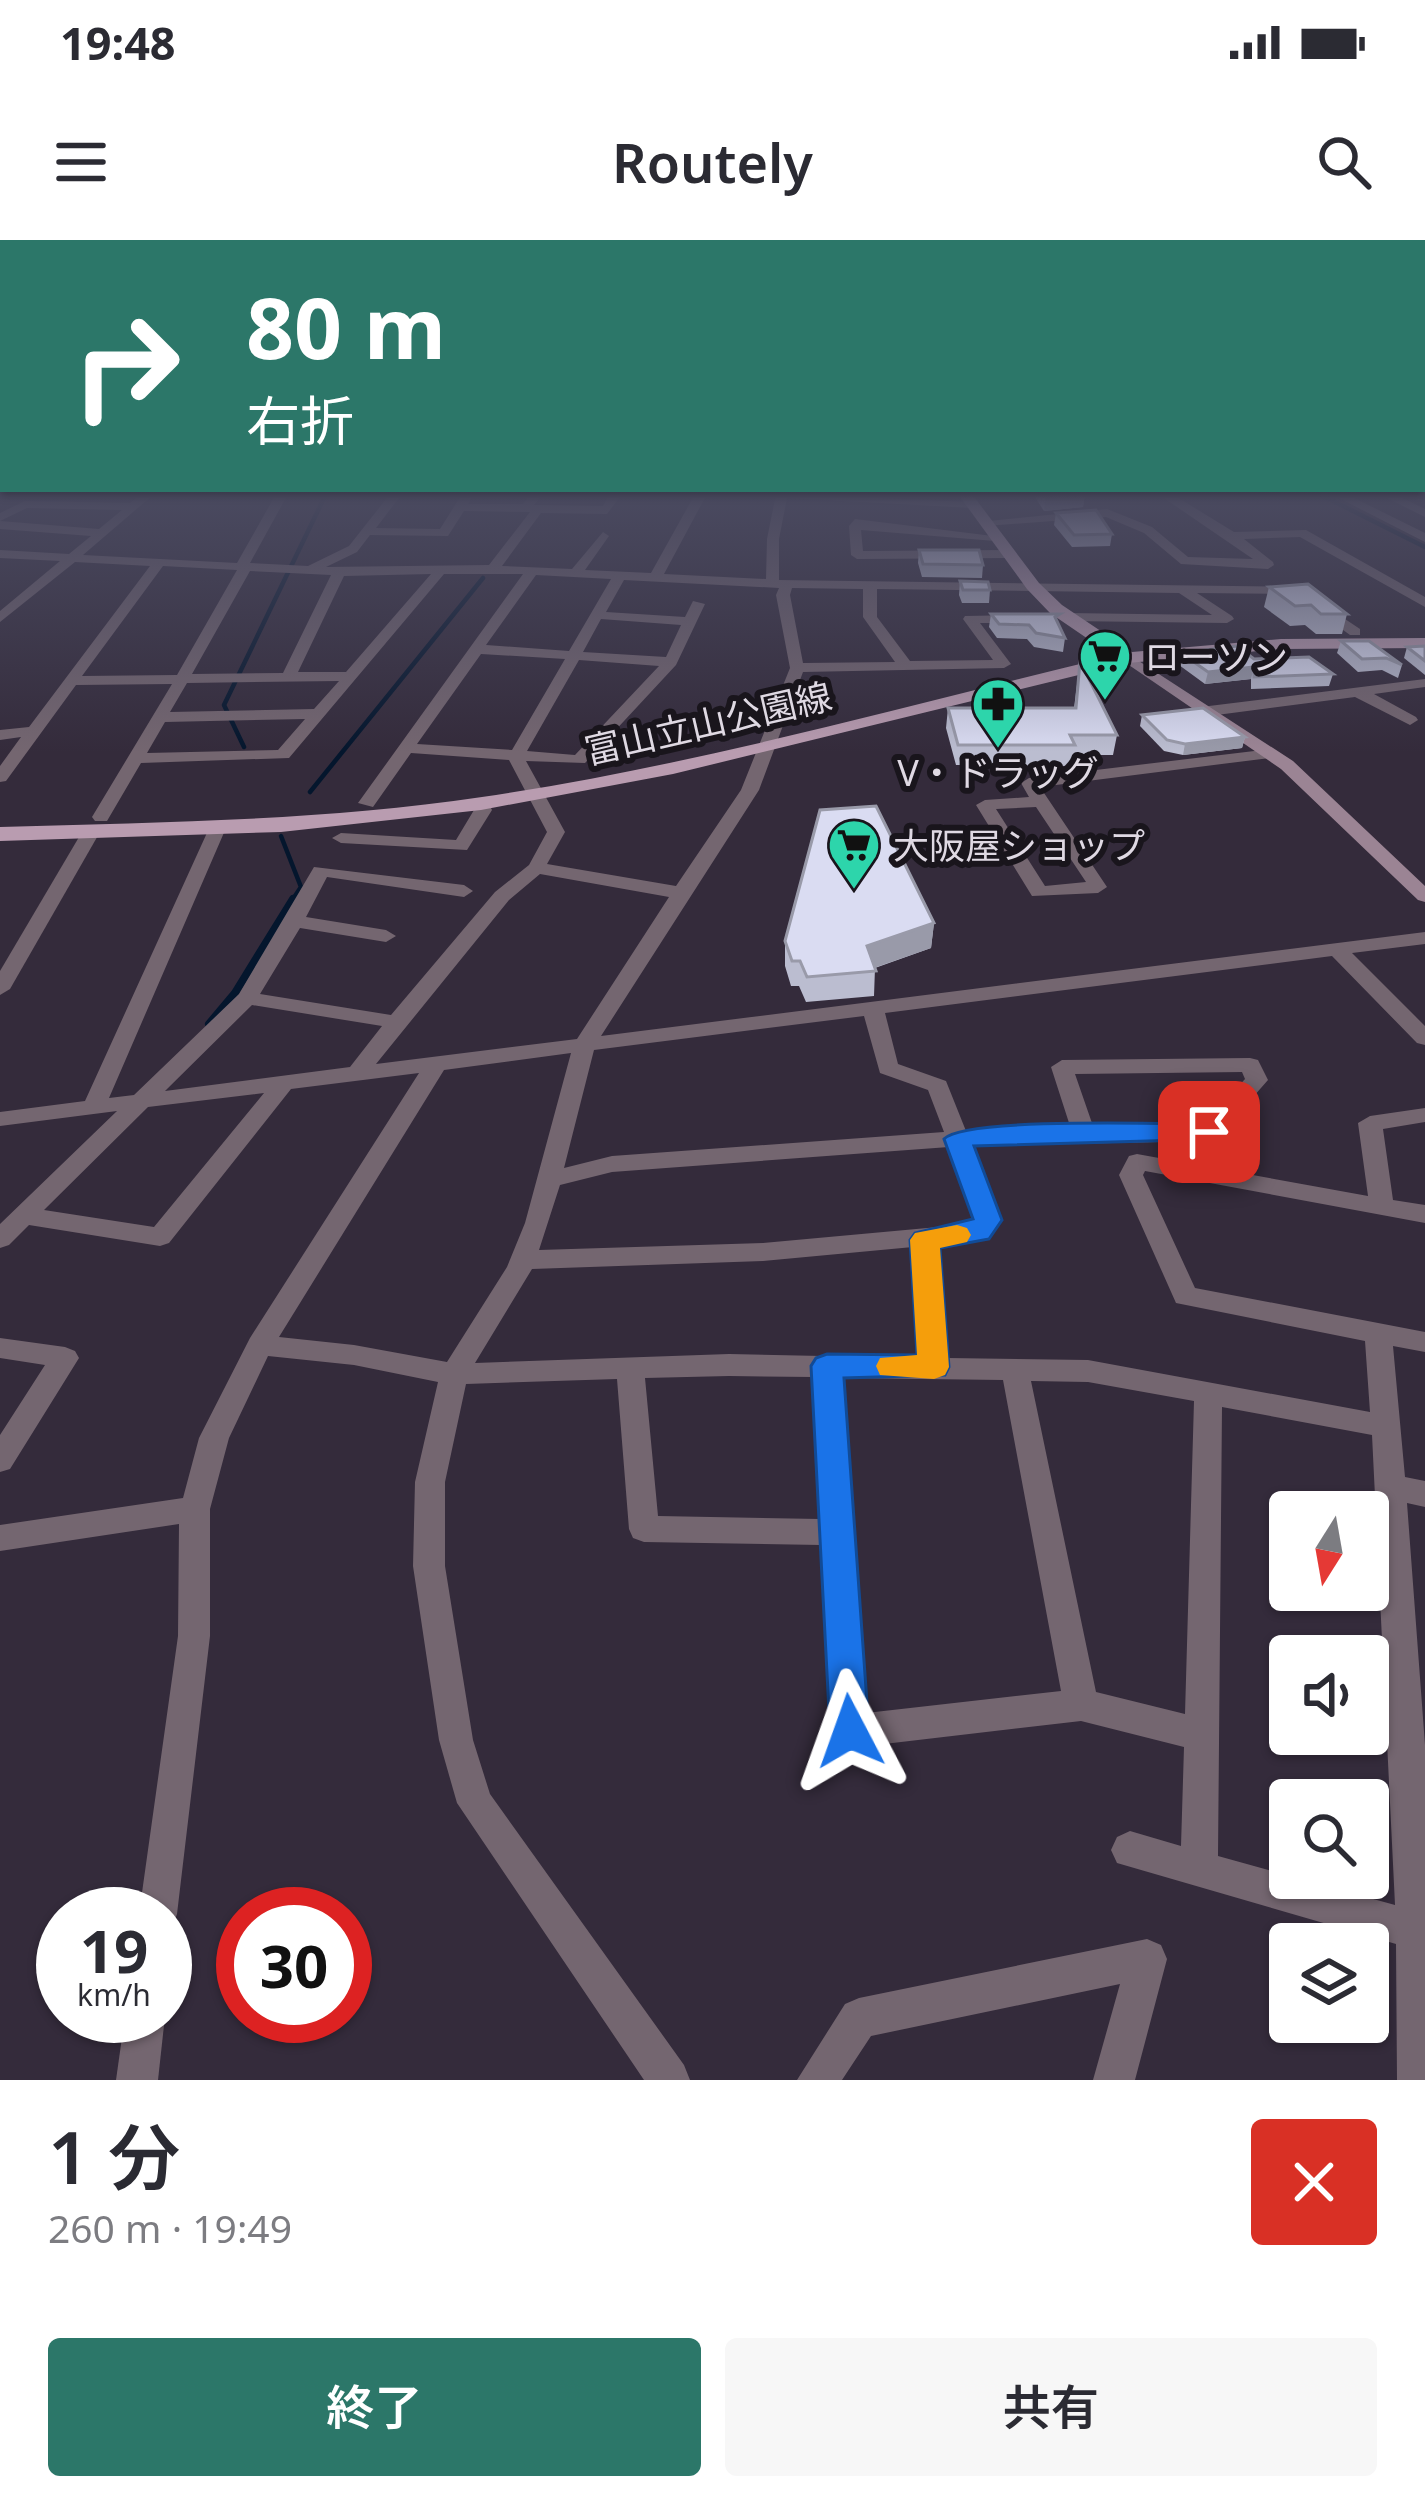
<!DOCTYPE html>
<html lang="ja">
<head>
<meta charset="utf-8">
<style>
	:root { --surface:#fff; --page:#f7f7f7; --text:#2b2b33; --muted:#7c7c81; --accent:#2c7769 }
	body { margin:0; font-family:"Noto Sans","Noto Sans JP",sans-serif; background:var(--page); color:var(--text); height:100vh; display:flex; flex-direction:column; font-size:45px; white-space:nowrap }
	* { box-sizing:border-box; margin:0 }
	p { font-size:39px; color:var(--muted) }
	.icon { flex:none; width:66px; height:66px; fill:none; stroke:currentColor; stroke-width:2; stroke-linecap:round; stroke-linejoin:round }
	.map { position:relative; height:1840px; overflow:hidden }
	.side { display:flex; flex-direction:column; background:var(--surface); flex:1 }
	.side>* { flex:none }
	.top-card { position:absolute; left:0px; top:0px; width:1425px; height:252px; box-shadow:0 3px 9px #0004; background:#2c7769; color:#fff; overflow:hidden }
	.needle { width:78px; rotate:191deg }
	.controls { position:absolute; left:1269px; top:1251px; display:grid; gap:24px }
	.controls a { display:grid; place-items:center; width:120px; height:120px; border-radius:12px; background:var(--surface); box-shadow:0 3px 9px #0004; font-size:60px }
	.speed { position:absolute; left:36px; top:1647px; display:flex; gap:24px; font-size:60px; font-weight:700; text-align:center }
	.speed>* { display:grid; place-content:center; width:156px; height:156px; border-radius:50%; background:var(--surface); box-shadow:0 3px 9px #0004; line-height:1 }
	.speed small { font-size:30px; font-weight:400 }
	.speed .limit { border:18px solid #d22; background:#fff; color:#111 }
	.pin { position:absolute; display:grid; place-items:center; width:102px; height:102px; color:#fff; margin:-51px; border-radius:24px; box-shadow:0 6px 18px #0006 }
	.me { position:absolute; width:132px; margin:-66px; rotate:356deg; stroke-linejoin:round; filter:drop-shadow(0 0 9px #0008) }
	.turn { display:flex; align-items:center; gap:42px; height:252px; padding:0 48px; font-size:54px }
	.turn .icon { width:156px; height:156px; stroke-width:2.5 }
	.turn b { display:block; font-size:84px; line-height:102px }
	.round { display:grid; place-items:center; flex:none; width:126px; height:126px; border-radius:12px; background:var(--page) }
	.headline { display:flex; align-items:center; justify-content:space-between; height:204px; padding:0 48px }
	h1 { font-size:72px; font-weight:600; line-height:90px }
	.button { display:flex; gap:24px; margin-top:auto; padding:24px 48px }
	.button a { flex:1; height:138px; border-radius:12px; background:var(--accent); color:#fff; font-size:48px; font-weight:600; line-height:138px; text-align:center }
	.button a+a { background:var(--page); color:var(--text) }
	.status { display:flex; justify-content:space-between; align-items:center; height:84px; padding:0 60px; background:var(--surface); direction:ltr }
	.status svg { height:33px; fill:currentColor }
	header { display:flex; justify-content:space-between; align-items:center; height:156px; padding:0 48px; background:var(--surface); font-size:54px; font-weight:600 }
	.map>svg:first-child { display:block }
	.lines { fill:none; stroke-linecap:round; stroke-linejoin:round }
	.stream-far1 { stroke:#04162d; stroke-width:4.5 }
	.stream { stroke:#04162d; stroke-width:8 }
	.minor { fill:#746670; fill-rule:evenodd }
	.secondary { fill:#9b8494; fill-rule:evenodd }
	.primary { fill:#b99cb0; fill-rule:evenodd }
	.wall { fill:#bbbdd0 }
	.shaded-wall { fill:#999aa9 }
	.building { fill:#dadcf2; stroke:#999aa9; stroke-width:3 }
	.route { fill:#1a73e8; stroke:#114b97; stroke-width:3 }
	.slow { fill:#f59e0b }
	.labels { text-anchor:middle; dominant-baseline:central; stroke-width:12; stroke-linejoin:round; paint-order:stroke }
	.far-poi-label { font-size:36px; fill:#dfd9e3; stroke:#19151c; text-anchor:start }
	.far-street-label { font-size:36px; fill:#dfd9e3; stroke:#19151c }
</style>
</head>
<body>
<div class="status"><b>19:48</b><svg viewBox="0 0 49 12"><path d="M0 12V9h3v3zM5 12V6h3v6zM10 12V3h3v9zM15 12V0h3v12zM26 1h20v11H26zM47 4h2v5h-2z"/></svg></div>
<header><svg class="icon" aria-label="menu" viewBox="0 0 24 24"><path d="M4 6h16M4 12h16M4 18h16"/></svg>Routely<svg class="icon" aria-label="search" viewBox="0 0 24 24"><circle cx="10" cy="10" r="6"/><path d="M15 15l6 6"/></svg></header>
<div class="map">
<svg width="1425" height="1840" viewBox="0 0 1425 1840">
	<rect width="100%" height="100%" fill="#342b3b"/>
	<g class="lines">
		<g class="stream-far1">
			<polyline points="1319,254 1425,307"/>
			<polyline points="244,507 224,465 326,254"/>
			<polyline points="310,552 483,338"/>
			<polyline points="281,596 301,647 291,662"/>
		</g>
		<polyline class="stream" points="209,784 235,753 293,659"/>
		<g class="minor">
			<path d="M141 254H154L83 315 237 323 276 254H288L250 323 308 326 349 306 390 254H402L376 288 440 289 462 254H474L468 264H523L531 254H543L534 265 603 266 610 254H622L607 274 541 273 502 326 572 329 603 292 609 296 585 330 651 333 695 254H707L664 334 766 339 767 299 776 254 973 262 979 265 973 268 787 258 779 299V340L1302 347 1304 350 1297 354 1197 353 1232 376 1234 379 1227 383 1067 381 1060 377 1067 373 1212 375 1179 353 877 349V377L910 421 993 420 963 379 965 376 1022 375 1029 379 1022 383H980L1011 424 1004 428 803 432 759 550 601 796 1425 692V704L1352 713 1425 786V805L1417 803 1332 716 885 773 898 824 946 841 966 891 1070 886 1051 827 1062 820 1250 818 1258 820 1268 840 1217 898 1209 901 972 906 1001 980 988 998 938 1005 947 1118 1088 1120 1370 1172 1365 1101 1176 1063 1119 935 1129 916 1137 914 1368 956 1358 883 1370 876 1425 868V882L1383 889 1393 960 1425 965V983L1145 931 1143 935 1195 1048 1425 1092V1112L1393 1106 1405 1237 1425 1241V1267L1407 1263 1425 1505V1840H1397L1396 1704 1117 1623 1111 1610 1117 1597 1130 1591 1181 1606 1184 1507 1081 1481 850 1508 838 1503 833 1491 821 1305 644 1302 633 1298 629 1289 617 1139 466 1144 445 1242V1326L473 1500 490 1554 684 1825 690 1840H644L457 1563 439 1500 413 1326 415 1242 438 1142 354 1125 268 1116 229 1198 210 1269V1396L177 1674 172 1688 165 1690V1674H139L178 1396 179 1284 0 1311V1285L183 1258 199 1198 250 1098 419 833 291 849 169 1003 160 1006 29 985 9 1005 0 1008V984L117 871 0 886V872L85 861 211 584H223L226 588 109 858 134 855 239 754 314 627 464 645 473 651 464 657 327 637 306 677 386 690 396 696 386 702 300 688 260 754 391 775 495 652 529 625 547 592 509 520 411 513 373 567 358 563 523 334H444L289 518 141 523 107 581H95L92 577 172 444 76 445 6 541 0 542V526L21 497 0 500V490L29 487 150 326 75 322 0 382V371L60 321 0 318V310L69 314 91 296 0 289V273L25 261 130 263ZM27 268 122 270 99 289 0 281ZM464 271 530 272 489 325 326 327 357 312 370 295 448 296ZM163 326 237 330 177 435 82 436ZM250 331 331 335 283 433 192 434ZM431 334 346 432H298L344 336ZM536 335 611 339 569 411 486 405ZM624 340 779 348 776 355 790 428 741 550 676 646 547 624 565 592 526 521 585 523 676 425 705 364 693 361 685 377 606 372ZM792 348 863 349V377L895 422 803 423 790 355ZM601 379 681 385 666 417 583 412ZM481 414 565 419 512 510 417 504ZM579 420 659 426 575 515 527 511ZM339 441 314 469 170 472 187 443ZM305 479 278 510 147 513 165 482ZM540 634 669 657 577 799 376 824 509 660ZM252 765 382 786 350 827 165 851ZM864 776 880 833 928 850 944 892 612 916 564 928 594 810ZM571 813 525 983 507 1027 447 1122 354 1105 279 1097 444 830ZM1242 832 1245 839 1203 885 1093 886 1075 834ZM264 853 154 987 44 970 148 867ZM949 907 975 979 971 984 763 1003 539 1010 560 945 612 932ZM913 1007 919 1118 729 1114 475 1123 532 1029 763 1021ZM729 1136 814 1137 820 1279 658 1276 645 1138ZM842 1138 1003 1140 1061 1451 866 1473ZM1031 1141 1088 1142 1194 1161 1185 1474 1096 1452ZM1222 1167 1372 1195 1395 1665 1218 1616Z"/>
			<polygon points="1158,254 1172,254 1234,292 1306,290 1425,357 1425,367 1300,297 1244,299 1273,322 1274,325 1268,329 1181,324 1144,293 1106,277 985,286 979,282 1107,269 1152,287 1188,317 1253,319"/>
			<polygon points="1331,254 1346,254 1425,293 1425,302"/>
			<polygon points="1379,254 1394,254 1425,269 1425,277"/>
			<polygon points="855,279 1001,297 995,301 861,290 863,311 1007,310 1013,314 1007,318 857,319 851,315 849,286"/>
			<polygon points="1318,361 1360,389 1360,395 1350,395 1313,368 1313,362"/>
			<polygon points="1425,439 1425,447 1374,454 1416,477 1418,480 1410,485 1355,457 1209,476 1201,471 1209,466"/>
			<path d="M1271 509 1279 514 1277 517 1040 547 1107 647 1098 653 1032 656 976 565 985 560 1029 557 1021 543 1029 538ZM1036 567 1086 642 1045 646 996 569Z"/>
			<polygon points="481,559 487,560 492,570 467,610 341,603 332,598 341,593 456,600 474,570 472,564"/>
			<polygon points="91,587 100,592 10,749 0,755 0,731 82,592"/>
			<polygon points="0,1098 65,1107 75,1111 79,1118 10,1229 0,1232 0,1195 45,1125 0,1118"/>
			<polygon points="1147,1699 1161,1705 1167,1719 1135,1840 1093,1840 1120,1744 871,1796 842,1840 797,1840 845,1764 859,1758"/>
			<polygon points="125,1776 165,1776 158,1840 116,1840"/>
		</g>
		<polygon class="secondary" points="1128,414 1293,521 1425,646 1425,662 1418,660 1281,529 1123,421 1121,418"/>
		<path class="primary" d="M958 254H972L1039 343 1062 365 1132 412 1281 399 1425 398V408L1281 409 1128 423 673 534 481 570 281 592 0 601V587C161 582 322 581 482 557 695 526 904 466 1113 416L1050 373 1027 349Z"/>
	</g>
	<g class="wall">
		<polygon points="1033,254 1085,254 1083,267 1044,271"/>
		<polygon points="1056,273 1112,294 1110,306 1072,307 1054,285"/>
		<polygon points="919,310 983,325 982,338 922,337 918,323"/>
		<polygon points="960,341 990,350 989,363 962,363 959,355"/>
		<polygon points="1269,347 1347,374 1342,394 1316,394 1305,385 1290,386 1264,367"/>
		<polygon points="991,374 1058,384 1065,398 1063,412 1034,407 1027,399 997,398 989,387"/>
		<polygon points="1341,401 1402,425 1398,438 1382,430 1358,432 1337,413"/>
		<polygon points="1425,406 1425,435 1404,418 1407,407"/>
		<polygon points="1181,413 1254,419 1333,434 1329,446 1251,449 1251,439 1205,444 1179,425"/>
		<polygon points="1080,421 1117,495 1113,515 1073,515 1071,526 956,525 946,488 948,468 1074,468"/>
		<polygon points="1142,475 1245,497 1242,508 1183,515 1164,511 1140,486"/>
		<polygon points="934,683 931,708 875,728 874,756 806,762 799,746 791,746 785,726 785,701"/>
	</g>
	<g class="shaded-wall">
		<polygon points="1046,254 1085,254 1083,267 1044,271"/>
		<polygon points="1254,427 1251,439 1205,444 1208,432"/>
		<polygon points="1245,497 1242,508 1183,515 1185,504"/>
		<polygon points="934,683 931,708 865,731 867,706"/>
	</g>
	<g class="building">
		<polygon points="1096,270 1112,294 1074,295 1056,273"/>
		<polygon points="919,310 979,310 983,325 923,324"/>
		<polygon points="960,341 988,342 990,350 963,350"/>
		<polygon points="1308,344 1347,374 1321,374 1311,365 1295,366 1269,347"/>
		<polygon points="991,374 1060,374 1055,377 1065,398 1036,393 1029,385 999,384"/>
		<polygon points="1341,401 1369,401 1402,425 1386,418 1362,419"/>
		<polygon points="1237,406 1254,419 1309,417 1333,434 1254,437 1254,427 1208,432 1181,413"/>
		<polygon points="1425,406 1425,421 1407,407"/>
		<polygon points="1080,421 1117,495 1070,495 1075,505 958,505 948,468 1076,468"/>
		<polygon points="1203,468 1245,497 1185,504 1167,500 1142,475"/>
		<polygon points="876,566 934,683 867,706 876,731 807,737 800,721 792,721 785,701 820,570"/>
	</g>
	<linearGradient id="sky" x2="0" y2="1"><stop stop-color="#1d1820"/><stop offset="0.5" stop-color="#4a4a60"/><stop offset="1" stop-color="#4a4a60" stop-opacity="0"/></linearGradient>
	<rect width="1425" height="512" fill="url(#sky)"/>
	<path class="route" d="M1209 884 1218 886 1222 892 1218 899 974 906 1002 980 989 999 940 1008 949 1127 945 1135 844 1138 869 1491 864 1504 850 1510 836 1504 830 1491 811 1126 816 1118 827 1114 917 1115 910 1000 915 993 973 979 944 899C964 877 1168 884 1209 884Z"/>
	<polygon class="slow" points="957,985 967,988 971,995 967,1002 940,1008 949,1127 945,1135 934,1139 880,1135 876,1126 880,1118 917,1115 910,1000 915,993"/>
	<defs>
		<g id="supermarket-pin" transform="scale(2.7)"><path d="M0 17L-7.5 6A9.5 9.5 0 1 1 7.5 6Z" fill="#2dd5ab" stroke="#19151c"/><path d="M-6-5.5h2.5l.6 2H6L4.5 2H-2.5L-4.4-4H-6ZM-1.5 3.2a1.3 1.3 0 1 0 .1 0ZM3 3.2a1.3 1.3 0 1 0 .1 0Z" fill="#111"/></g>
		<g id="pharmacy-pin" transform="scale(2.7)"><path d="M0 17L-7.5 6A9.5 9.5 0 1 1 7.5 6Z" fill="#2dd5ab" stroke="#19151c"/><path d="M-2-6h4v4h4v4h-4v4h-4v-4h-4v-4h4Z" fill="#111"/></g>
	</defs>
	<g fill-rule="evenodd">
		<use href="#supermarket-pin" x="1105" y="416"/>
		<use href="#pharmacy-pin" x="998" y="464"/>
		<use href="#supermarket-pin" x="854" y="605"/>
	</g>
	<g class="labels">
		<g class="far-poi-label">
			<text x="1144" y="416">ローソン</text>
			<text x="998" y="532" text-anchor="middle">V・ドラッグ</text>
			<text x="893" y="605">大阪屋ショップ</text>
		</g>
		<g class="far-street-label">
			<text transform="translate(708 483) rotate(-13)">富山立山公園線</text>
		</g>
	</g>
</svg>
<div class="controls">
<a><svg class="needle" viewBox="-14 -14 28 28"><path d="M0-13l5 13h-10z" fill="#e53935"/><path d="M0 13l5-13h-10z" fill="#7c7c81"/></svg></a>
<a><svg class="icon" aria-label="sound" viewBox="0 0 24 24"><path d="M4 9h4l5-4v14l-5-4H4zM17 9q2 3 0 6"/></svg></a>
<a><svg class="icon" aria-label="search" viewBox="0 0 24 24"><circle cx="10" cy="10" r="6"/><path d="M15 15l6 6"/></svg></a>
<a><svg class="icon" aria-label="layers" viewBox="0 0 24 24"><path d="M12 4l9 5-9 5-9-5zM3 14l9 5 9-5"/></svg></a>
</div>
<div class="speed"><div>19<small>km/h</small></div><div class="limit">30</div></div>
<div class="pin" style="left:1209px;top:892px;background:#d93025"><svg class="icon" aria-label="arrive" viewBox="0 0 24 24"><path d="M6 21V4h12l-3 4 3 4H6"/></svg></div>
<svg class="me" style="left:850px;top:1491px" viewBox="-20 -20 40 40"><path d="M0-17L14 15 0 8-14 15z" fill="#1a73e8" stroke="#fff" stroke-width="4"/></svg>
<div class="top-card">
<div class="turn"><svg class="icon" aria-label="right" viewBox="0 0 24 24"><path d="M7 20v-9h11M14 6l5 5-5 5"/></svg><div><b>80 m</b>右折</div></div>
</div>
</div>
<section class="side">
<div class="headline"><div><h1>1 分</h1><p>260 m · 19:49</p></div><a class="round" style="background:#d93025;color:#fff"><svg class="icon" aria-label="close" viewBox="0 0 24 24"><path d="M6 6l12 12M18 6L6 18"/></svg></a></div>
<div class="button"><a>終了</a><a>共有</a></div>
</section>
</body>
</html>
